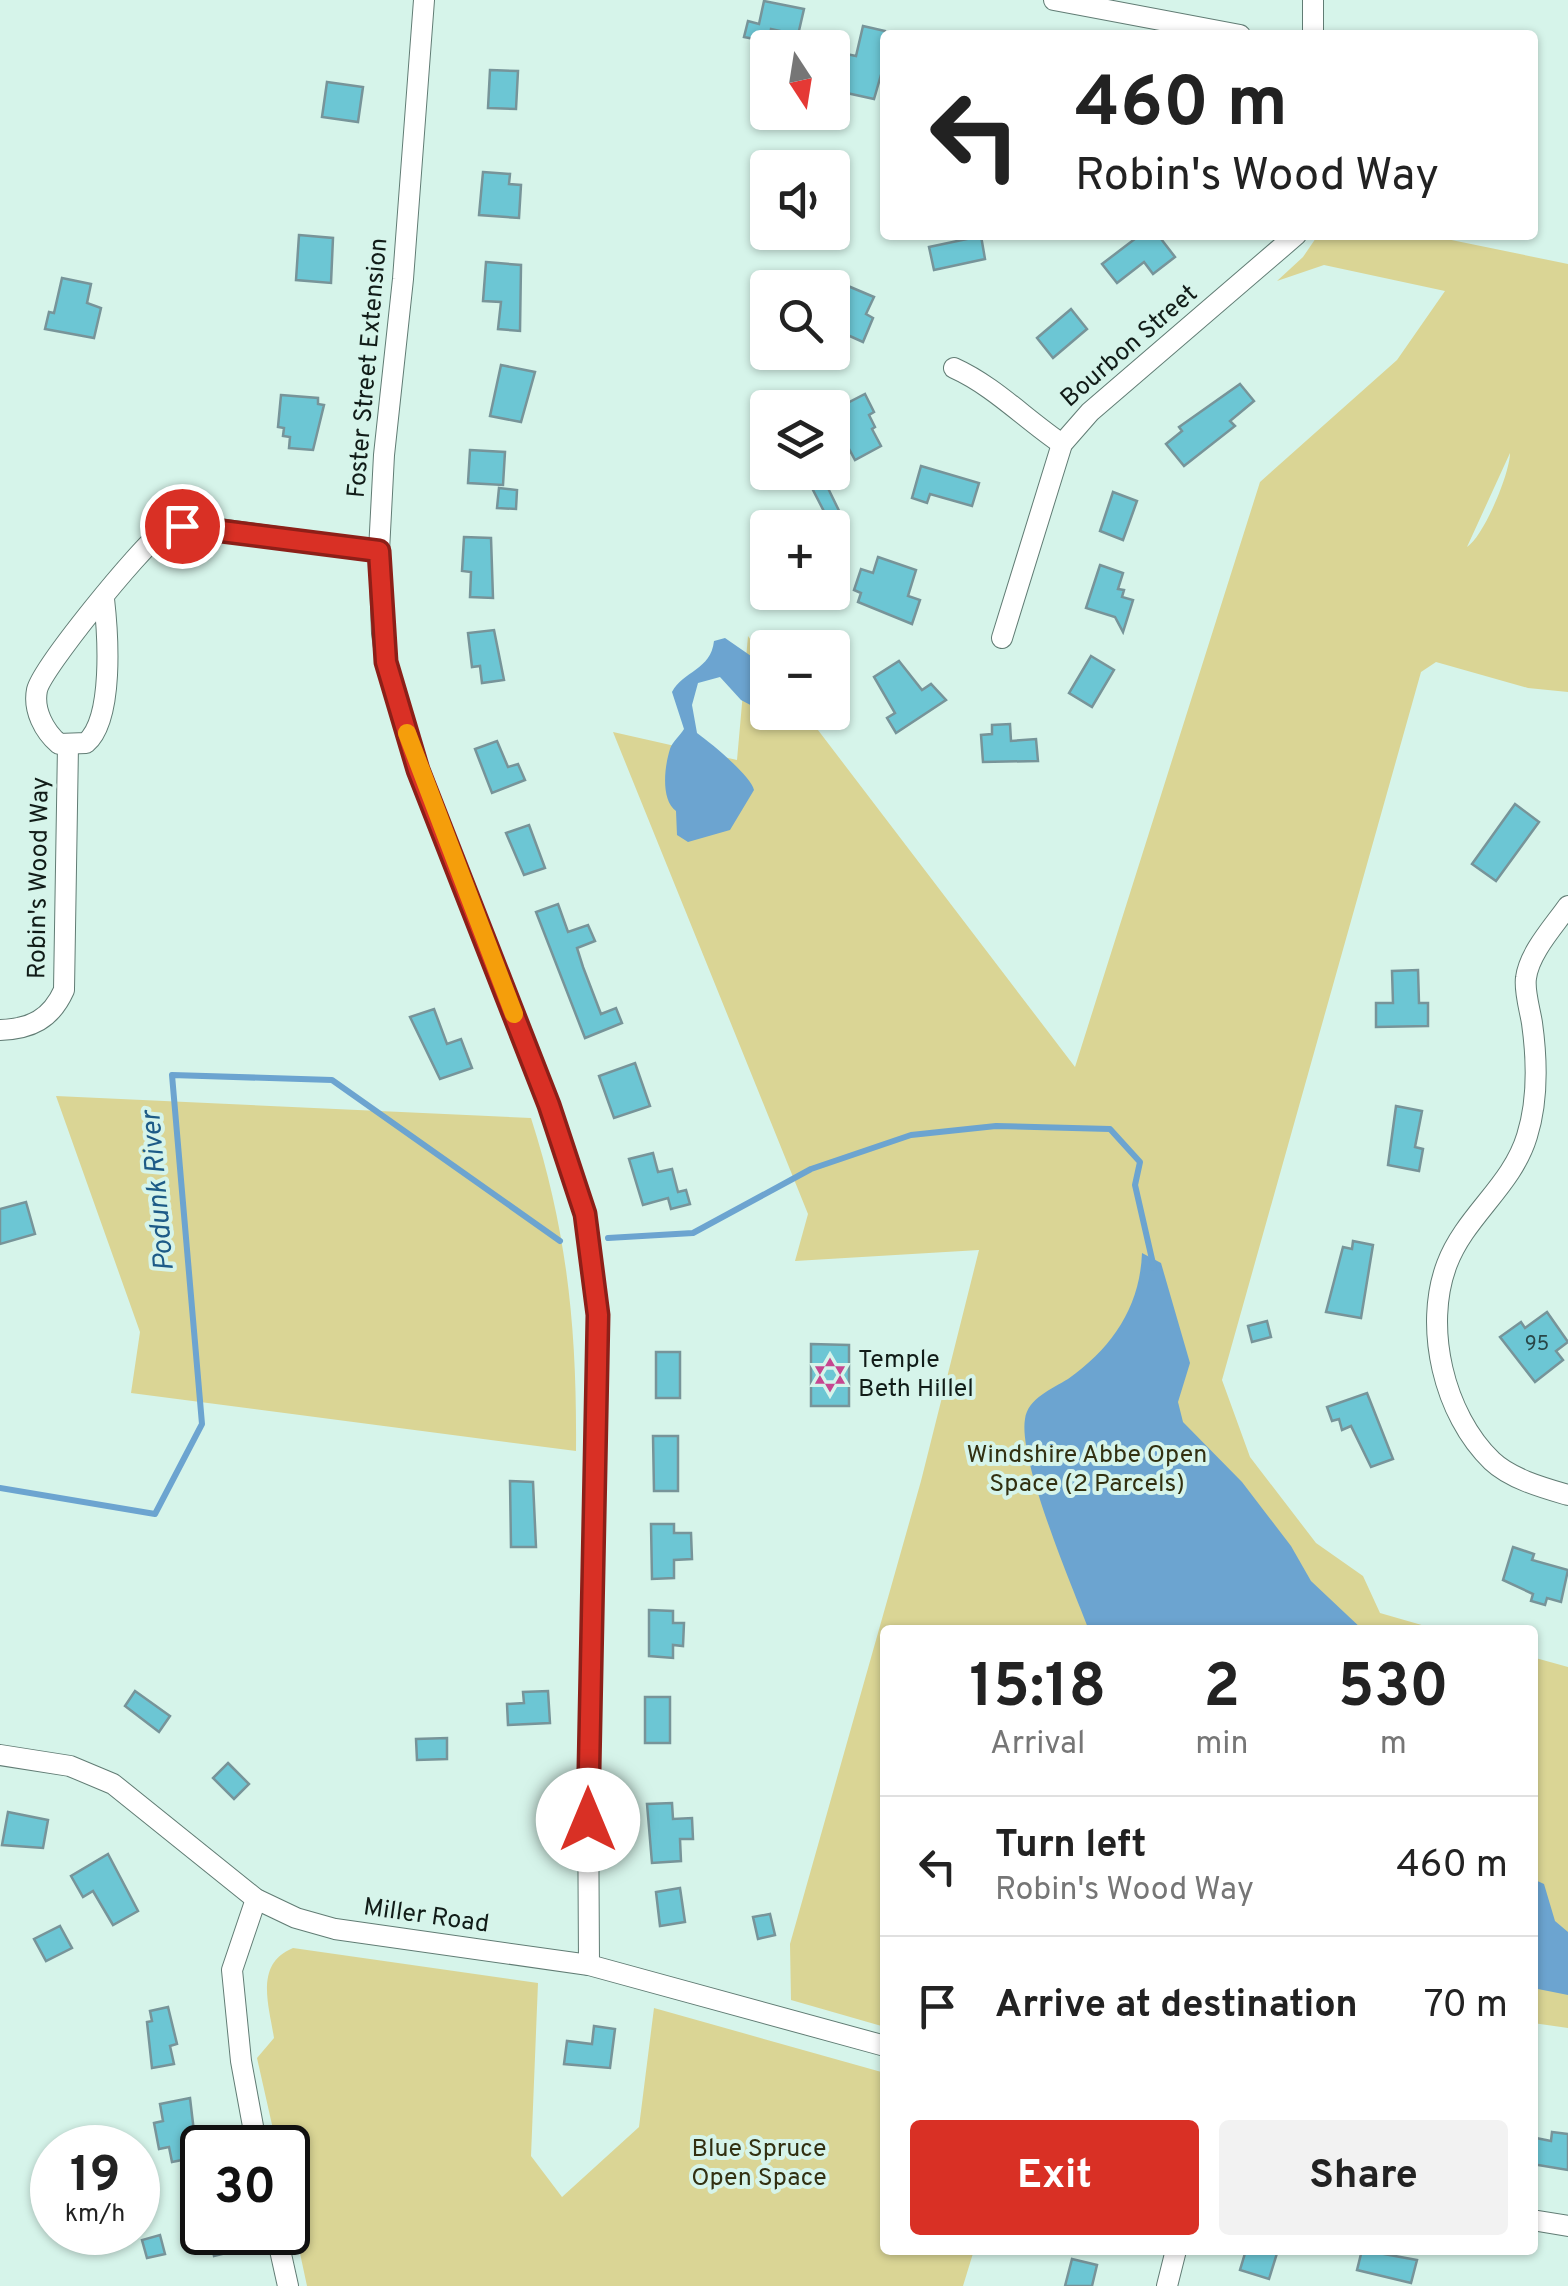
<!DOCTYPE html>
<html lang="en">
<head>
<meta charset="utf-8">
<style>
	:root { --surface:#fff; --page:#f2f2f2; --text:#222; --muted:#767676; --line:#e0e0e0; --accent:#d93025 }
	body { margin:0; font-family:Overpass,sans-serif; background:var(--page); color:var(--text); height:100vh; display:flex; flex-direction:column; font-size:38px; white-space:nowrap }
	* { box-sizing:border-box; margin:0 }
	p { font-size:32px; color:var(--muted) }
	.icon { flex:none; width:55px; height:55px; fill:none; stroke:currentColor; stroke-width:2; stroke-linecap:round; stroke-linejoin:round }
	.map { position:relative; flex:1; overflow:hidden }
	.panel { position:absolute; left:880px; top:1625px; width:658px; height:630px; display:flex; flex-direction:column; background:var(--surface); border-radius:10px; box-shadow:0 2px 8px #0004 }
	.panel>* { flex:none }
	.guide { position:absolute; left:880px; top:30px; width:658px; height:210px; border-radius:10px; box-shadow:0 2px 8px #0004; background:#fff; color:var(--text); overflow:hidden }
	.needle { width:65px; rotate:168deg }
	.fabs { position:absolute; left:750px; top:30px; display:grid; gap:20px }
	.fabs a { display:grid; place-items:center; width:100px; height:100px; border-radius:10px; background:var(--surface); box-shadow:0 2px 8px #0004; font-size:50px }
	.speed { position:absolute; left:30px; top:2125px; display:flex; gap:20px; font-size:50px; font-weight:700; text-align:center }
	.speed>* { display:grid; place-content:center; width:130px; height:130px; border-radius:50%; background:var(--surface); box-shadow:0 2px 8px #0004; line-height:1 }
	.speed small { font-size:25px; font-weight:400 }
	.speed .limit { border:5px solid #111; border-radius:15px; background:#fff; color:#111 }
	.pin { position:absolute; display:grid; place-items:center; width:85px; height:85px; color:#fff; margin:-42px; border:5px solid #fff; border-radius:50%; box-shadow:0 2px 10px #0007 }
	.me { position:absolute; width:110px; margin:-55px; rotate:0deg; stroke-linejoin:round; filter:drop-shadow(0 0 8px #0008) }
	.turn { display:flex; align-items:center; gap:35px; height:210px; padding:0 30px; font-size:45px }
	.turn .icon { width:130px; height:130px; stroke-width:2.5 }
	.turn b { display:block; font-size:70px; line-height:85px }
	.eta { display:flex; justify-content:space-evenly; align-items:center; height:170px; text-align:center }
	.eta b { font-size:60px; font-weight:700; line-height:70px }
	.button { display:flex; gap:20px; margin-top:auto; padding:20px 30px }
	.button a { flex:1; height:115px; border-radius:10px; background:var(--accent); color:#fff; font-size:40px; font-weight:700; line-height:115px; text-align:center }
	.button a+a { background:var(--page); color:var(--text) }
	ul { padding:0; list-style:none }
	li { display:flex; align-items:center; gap:30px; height:140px; padding:0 30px; border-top:2px solid var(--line) }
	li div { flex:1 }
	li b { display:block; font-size:38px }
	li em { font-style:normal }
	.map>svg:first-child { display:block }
	.green { fill:#dad595; fill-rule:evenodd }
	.water { fill:#6ca4d0 }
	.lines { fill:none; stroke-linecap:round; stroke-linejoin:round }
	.stream { stroke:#6ca4d0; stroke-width:6 }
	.building { fill:#6cc6d4; stroke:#779499; stroke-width:2.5 }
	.minor-casing { stroke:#617c74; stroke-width:22 }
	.minor { stroke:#fff; stroke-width:20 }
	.route-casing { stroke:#8d1f18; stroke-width:25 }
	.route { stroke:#d93025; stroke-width:18 }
	.slow { stroke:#f59e0b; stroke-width:18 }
	.labels { text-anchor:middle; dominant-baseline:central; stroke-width:8; stroke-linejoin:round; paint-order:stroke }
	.number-label { font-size:20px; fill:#284647 }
	.street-label { font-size:25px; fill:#111c18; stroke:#d6f4ea }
	.poi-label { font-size:25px; fill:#111c18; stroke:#d6f4ea; text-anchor:start }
	.park-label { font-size:25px; fill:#323011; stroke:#d6f4ea }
	.water-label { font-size:28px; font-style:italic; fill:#1d5b87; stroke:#d6f4ea }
</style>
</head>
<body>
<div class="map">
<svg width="1568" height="2286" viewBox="0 0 1568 2286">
	<rect width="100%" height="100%" fill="#d6f4ea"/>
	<g class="green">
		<path d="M1318 235H1427L1568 264V692L1528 688 1436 662 1421 672 1222 1380 1250 1457 1316 1543 1363 1576 1380 1613 1439 1630H885V2027L791 2000 790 1944 921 1481 979 1250 795 1261 808 1214 613 732 737 760 748 636 767 662 768 712 805 713 1075 1067 1260 482 1397 360 1445 291 1324 265 1277 281 1303 257ZM1510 453C1510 473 1484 536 1467 547Z"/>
		<path d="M56 1096 531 1118C568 1233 577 1332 576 1451L131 1393 140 1332Z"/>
		<polygon points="1532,1657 1568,1667 1568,2028 1533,2023"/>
		<path d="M293 1948 538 1983 531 2156 562 2197 639 2127 654 2008 885 2073V2250H974L963 2286H307L288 2197V2148L277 2147 257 2058 274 2038C269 2005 254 1964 293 1948Z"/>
	</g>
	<g class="water">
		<path d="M725 638 767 667 768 712 792 713 794 720 778 728 769 715 741 700 720 677 698 683 692 705 697 733C711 743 751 776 754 790L730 830 688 842 677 835 676 811C661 800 664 768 670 749 672 742 680 736 684 729L672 692C683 671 711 670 714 641Z"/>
		<path d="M1142 1253 1161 1263 1190 1363 1178 1402 1183 1422 1242 1482 1291 1546 1311 1581 1363 1630H1089C1072 1586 1018 1460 1025 1419 1028 1398 1052 1389 1068 1379 1112 1348 1140 1307 1142 1253Z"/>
		<polygon points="1533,1879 1544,1884 1555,1921 1568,1932 1568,1995 1533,1988"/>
	</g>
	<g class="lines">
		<g class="stream">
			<polyline points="608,1238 693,1233 811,1169 911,1135 996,1126 1110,1129 1140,1162 1135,1185 1154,1268"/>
			<polyline points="0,1488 155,1514 202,1424 172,1075 332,1080 560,1241"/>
		</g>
	</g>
	<g class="building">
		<polygon points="764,1 804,9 798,35 771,29 769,42 744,37 748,21 759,24"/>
		<polygon points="863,26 885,31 885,61 874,99 833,90 838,67 832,66 832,51 856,56"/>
		<polygon points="490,70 518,71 516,109 488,108"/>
		<polygon points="327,82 363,87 358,122 322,117"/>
		<polygon points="483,172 510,174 509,184 521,185 519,218 479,215"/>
		<polygon points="299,235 333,238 331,283 296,280"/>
		<polygon points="1140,235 1158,235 1175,257 1153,274 1144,262 1117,283 1102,264"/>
		<polygon points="981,236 985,259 934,270 929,247"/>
		<polygon points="486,262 521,265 520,331 498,329 501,302 483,301"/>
		<polygon points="62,278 91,284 87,303 101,308 94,338 45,329 49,312 54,313"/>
		<polygon points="848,286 874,297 866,314 873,318 863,342 832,328"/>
		<polygon points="1071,309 1087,329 1053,358 1037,338"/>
		<polygon points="501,365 535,372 521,422 490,416"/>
		<polygon points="1240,384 1254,401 1230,421 1235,426 1184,466 1166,444 1182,431 1179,427"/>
		<polygon points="865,394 874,412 869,415 875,427 872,429 881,446 855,460 839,430 832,433 832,411"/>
		<polygon points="281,395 318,398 318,404 324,405 313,450 289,448 290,437 283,436 284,428 278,427"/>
		<polygon points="470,450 505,452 503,485 468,483"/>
		<polygon points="921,466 979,483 972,506 930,494 927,503 912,498"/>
		<polygon points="825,482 844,521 832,527 812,488"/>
		<polygon points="499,488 517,490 516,509 497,508"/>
		<polygon points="1113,492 1137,501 1123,540 1100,531"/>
		<polygon points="464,537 491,538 493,598 470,597 471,572 462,571"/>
		<polygon points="878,557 916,570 908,596 920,600 912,624 858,602 861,593 854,590 861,569 873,573"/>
		<polygon points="1100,565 1123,573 1118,589 1124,590 1122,597 1133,600 1123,632 1115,617 1086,608"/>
		<polygon points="494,630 504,680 482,683 480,666 472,667 468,633"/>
		<polygon points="1091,656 1114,670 1092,707 1069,693"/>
		<polygon points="899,661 922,690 931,684 946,700 896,733 887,718 895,713 874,677"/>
		<polygon points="1010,724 1011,741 1036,739 1038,761 983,762 981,735 992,734 992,725"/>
		<polygon points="497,741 508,767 518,764 525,780 492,793 475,749"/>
		<polygon points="1515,804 1539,822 1496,881 1472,864"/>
		<polygon points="529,825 545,868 524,875 506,833"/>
		<polygon points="558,904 568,932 588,925 595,941 577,948 583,967 601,1014 616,1008 622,1023 585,1038 536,912"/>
		<polygon points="1418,970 1419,1003 1428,1003 1428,1026 1376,1027 1376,1003 1393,1003 1392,971"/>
		<polygon points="434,1009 447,1044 461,1039 472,1068 440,1079 410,1017"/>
		<polygon points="635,1063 650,1106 614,1118 599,1076"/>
		<polygon points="1396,1106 1422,1111 1415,1147 1423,1149 1419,1171 1388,1165"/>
		<polygon points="653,1153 658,1172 672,1169 678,1192 686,1190 690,1204 671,1209 668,1198 643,1205 629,1159"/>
		<polygon points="26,1202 35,1234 0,1244 0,1209"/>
		<polygon points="1353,1241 1373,1245 1361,1318 1326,1312 1343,1247 1352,1249"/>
		<polygon points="1547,1312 1568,1342 1556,1351 1563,1360 1535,1382 1500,1337 1521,1322 1525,1328"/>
		<polygon points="1267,1321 1271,1337 1252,1342 1248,1326"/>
		<polygon points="811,1344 849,1345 849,1406 811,1406"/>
		<rect x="656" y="1352" width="24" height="46"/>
		<polygon points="1367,1393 1393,1459 1371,1467 1351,1426 1342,1430 1339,1419 1332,1421 1327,1407"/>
		<polygon points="653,1436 678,1436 678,1491 654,1491"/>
		<polygon points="510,1481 533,1482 536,1547 511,1547"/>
		<polygon points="651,1524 674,1524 674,1533 691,1533 692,1559 674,1560 674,1578 652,1579"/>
		<polygon points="1513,1547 1534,1554 1532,1560 1568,1570 1561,1602 1547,1598 1545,1605 1531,1601 1533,1594 1503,1580"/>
		<polygon points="649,1610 673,1611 673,1623 684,1623 683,1646 673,1645 673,1658 649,1656"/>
		<polygon points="135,1691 170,1716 159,1732 125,1706"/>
		<polygon points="548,1691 550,1723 508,1725 507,1704 524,1703 523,1692"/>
		<rect x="645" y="1697" width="25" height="46"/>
		<polygon points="447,1738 447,1759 417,1760 416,1739"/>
		<polygon points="228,1763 249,1784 234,1799 213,1778"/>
		<polygon points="672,1803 673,1819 692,1818 693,1839 680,1839 681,1861 652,1863 647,1804"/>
		<polygon points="8,1812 48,1820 43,1848 2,1845"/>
		<polygon points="108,1854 138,1911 113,1925 93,1891 83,1897 71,1876"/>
		<polygon points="680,1888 685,1922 660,1926 656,1892"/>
		<polygon points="770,1914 775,1935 758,1939 753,1917"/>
		<polygon points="60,1926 72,1948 46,1961 34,1939"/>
		<polygon points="168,2007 177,2044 170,2046 174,2064 152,2068 147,2022 152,2021 150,2011"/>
		<polygon points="594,2026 615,2029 610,2068 564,2064 567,2041 592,2044"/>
		<polygon points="190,2098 197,2157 172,2162 169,2147 159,2149 154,2123 163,2121 160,2104"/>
		<polygon points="1552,2132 1568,2134 1568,2170 1532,2164 1536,2138 1551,2141"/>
		<polygon points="209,2232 230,2232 234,2251 214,2256"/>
		<polygon points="160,2235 165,2254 147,2258 142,2240"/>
		<polygon points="1246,2250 1278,2250 1269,2279 1240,2270"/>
		<polygon points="1362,2250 1417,2260 1411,2283 1357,2270"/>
		<polygon points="1072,2259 1097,2265 1092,2286 1065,2286"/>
	</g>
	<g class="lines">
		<g class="minor-casing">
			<g id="minor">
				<polyline points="424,0 403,279 384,455 379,551 382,633 386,662 419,770 549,1105 585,1214 598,1315 588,1784 589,1965"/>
				<polyline points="1054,0 1240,35"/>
				<polyline points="1313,35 1313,0"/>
				<path d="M954 368C994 386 1025 419 1062 444"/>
				<path d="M104 599C108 634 114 719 86 743L59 744C44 731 33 710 37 690 42 668 140 548 161 533 169 526 179 526 190 525L379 551"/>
				<polyline points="1002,638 1062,444 1090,412 1296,235"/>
				<path d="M1568 906C1554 926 1529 953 1526 978 1524 991 1530 1010 1532 1023 1537 1059 1538 1101 1527 1136 1512 1186 1465 1216 1447 1264 1423 1327 1444 1415 1492 1461 1511 1479 1544 1488 1568 1495"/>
				<path d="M0 1030C31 1029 51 1019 64 990L68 745"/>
				<polyline points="0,1755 70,1766 113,1784 256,1899 296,1918 335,1929 589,1965 885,2046"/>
				<polyline points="256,1899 232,1970 241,2061 257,2148"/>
				<polyline points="1532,2220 1568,2226"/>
				<polyline points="276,2232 288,2286"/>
				<polyline points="1167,2286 1176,2250"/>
			</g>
		</g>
		<use href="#minor" class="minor"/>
	</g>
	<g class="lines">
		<g class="route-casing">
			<polyline id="route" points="182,526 379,551 386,662 418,770 549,1105 585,1214 598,1315 588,1820"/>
		</g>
		<use href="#route" class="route"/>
		<polyline class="slow" points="407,733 514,1014"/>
	</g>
	<defs>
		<g id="synagogue-bare" transform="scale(2.7)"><path d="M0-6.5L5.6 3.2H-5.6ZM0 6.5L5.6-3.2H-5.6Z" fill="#c64690" stroke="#d6f4ea" stroke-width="2.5" paint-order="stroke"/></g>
	</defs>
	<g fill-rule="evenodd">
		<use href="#synagogue-bare" x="830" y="1375"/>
	</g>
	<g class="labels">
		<g class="number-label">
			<text x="1537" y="1345">95</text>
		</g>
		<g class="street-label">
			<text transform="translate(1130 347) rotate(-41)">Bourbon Street</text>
			<text transform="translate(369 368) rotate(-85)">Foster Street Extension</text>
			<text transform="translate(40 878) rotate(-89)">Robin's Wood Way</text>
			<text transform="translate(426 1917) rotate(8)">Miller Road</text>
		</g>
		<g class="poi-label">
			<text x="858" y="1361">Temple<tspan x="858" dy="29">Beth Hillel</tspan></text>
		</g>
		<g class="park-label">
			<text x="1087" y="1456">Windshire Abbe Open<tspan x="1087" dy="29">Space (2 Parcels)</tspan></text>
			<text x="759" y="2150">Blue Spruce<tspan x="759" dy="29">Open Space</tspan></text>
		</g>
		<g class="water-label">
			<text transform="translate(159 1191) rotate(-95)">Podunk River</text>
		</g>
	</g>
</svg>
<div class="fabs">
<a><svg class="needle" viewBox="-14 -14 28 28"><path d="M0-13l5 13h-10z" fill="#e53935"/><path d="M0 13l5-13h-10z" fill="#767676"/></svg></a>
<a><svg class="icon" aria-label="sound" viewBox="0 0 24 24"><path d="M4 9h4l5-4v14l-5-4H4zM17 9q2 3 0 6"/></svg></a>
<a><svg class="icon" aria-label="search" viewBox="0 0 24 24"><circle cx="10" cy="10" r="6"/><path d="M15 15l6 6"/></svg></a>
<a><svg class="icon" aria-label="layers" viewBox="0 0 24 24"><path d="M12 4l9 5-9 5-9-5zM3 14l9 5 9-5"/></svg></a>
<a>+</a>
<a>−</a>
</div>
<div class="speed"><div>19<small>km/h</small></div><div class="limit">30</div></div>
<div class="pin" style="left:182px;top:526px;background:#d93025"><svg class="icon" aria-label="arrive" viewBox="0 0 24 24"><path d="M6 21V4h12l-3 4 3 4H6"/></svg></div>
<svg class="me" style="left:588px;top:1820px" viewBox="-20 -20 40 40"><circle r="19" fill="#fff"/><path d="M0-13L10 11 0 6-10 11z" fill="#d93025"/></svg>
<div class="guide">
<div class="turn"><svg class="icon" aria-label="left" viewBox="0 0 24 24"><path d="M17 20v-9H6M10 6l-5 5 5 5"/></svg><div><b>460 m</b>Robin's Wood Way</div></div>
</div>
<section class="panel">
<div class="eta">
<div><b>15:18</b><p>Arrival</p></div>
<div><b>2</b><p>min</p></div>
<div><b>530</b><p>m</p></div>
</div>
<ul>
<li><svg class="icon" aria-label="left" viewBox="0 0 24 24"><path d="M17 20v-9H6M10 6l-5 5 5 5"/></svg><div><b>Turn left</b><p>Robin's Wood Way</p></div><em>460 m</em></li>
<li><svg class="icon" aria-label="arrive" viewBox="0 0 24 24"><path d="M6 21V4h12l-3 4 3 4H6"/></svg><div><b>Arrive at destination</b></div><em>70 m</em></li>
</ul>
<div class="button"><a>Exit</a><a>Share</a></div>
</section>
</div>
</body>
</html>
